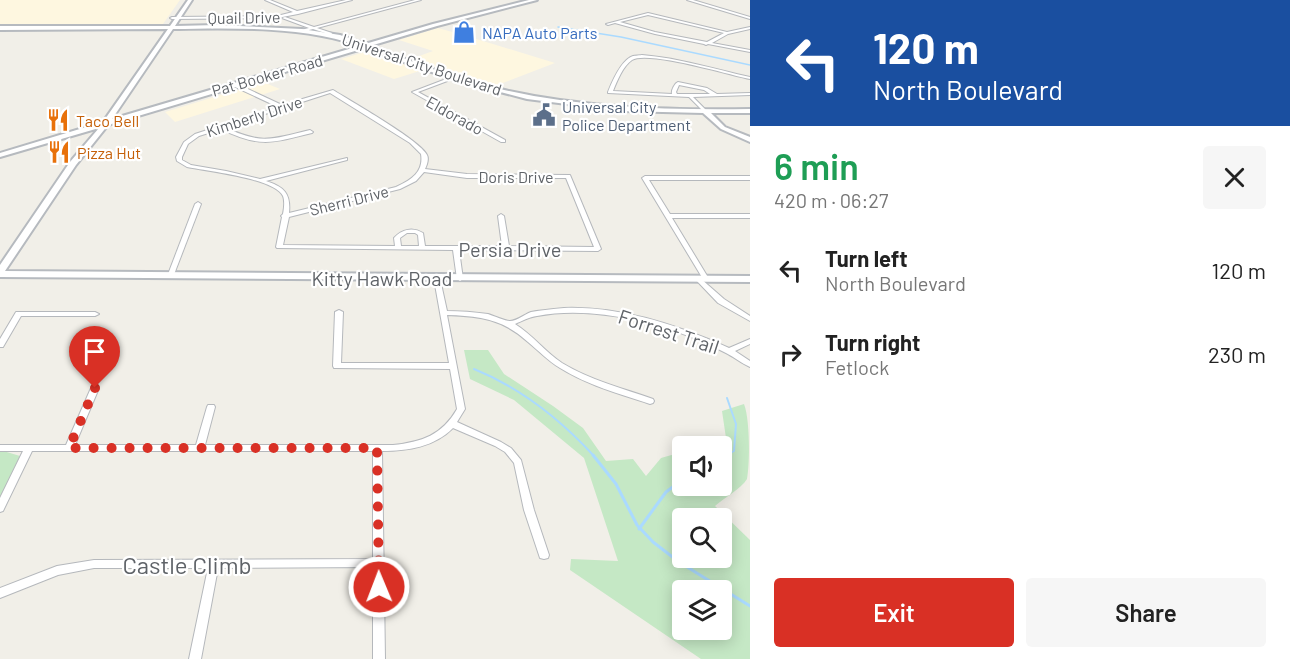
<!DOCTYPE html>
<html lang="en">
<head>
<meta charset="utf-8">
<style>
	:root { --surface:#fff; --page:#f6f6f6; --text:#222; --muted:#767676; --accent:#d93025 }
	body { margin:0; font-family:Barlow,sans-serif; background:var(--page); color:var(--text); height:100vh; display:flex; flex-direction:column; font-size:22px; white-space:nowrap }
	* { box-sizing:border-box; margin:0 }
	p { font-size:20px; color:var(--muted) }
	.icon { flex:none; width:33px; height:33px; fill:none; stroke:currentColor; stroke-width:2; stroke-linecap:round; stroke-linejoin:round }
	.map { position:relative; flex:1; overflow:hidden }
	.side { display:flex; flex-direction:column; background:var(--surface); width:540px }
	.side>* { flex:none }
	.guide { background:#1a4fa0; color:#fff; overflow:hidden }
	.fabs { position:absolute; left:672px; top:436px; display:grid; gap:12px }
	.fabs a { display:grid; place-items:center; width:60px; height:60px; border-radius:6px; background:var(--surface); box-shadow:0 3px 15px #0003; font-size:30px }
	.pin { position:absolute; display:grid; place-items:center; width:51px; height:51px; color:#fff; margin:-62px -26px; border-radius:50% 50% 50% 0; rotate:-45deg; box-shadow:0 0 6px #0007 }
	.pin .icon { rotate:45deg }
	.me { position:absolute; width:66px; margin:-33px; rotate:359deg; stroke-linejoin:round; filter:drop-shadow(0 0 4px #0008) }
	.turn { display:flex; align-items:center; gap:21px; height:126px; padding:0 24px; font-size:27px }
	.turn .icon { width:78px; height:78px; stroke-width:2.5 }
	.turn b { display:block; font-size:42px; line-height:51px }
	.round { display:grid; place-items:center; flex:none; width:63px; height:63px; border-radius:6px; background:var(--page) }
	.summary { display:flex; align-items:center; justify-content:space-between; height:102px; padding:0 24px }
	h1 { font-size:36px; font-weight:600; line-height:45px; color:#1e9e55 }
	.primary-button { display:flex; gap:12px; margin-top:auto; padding:12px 24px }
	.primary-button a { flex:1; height:69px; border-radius:6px; background:var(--accent); color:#fff; font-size:24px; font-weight:600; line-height:69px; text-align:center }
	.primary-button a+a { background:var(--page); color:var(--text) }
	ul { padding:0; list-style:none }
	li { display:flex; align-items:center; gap:18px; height:84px; padding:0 24px }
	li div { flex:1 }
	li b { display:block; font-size:22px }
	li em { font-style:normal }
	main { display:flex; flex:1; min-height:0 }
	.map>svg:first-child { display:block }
	.commercial { fill:#fef7e0 }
	.green { fill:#c5e8c5; fill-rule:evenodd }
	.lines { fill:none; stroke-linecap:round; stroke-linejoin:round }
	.stream-far2 { stroke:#aadaff; stroke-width:1.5 }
	.stream-far1 { stroke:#aadaff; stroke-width:2 }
	.stream { stroke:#aadaff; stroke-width:3 }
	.street-casing { stroke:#b5b8bc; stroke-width:2 }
	.secondary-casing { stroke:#b6babf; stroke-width:4 }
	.street { fill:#fff; fill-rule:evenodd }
	.secondary { fill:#fff; fill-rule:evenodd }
	.route { stroke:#d93025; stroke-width:10; stroke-dasharray:0 18 }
	.labels { text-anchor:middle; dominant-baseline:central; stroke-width:4.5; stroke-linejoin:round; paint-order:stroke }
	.far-street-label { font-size:16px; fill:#5f6368; stroke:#fff }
	.far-shop-label { font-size:16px; fill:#366cbe; stroke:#fff; text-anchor:start }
	.far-service-label { font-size:16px; fill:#4e5e75; stroke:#fff; text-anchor:start }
	.far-food-label { font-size:16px; fill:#c56008; stroke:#fff; text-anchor:start }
	.street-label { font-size:20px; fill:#5f6368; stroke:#fff }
	.near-street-label { font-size:24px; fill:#5f6368; stroke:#fff }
</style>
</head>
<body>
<main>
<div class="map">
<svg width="750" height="659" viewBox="0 0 750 659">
	<rect width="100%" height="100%" fill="#f1efe8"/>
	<g class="commercial">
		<polygon points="0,0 180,0 163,24 158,25 0,25"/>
		<polygon points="438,28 470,37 555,63 495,86 411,59 433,51 399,40"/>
		<polygon points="368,51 423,70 394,79 341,59"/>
		<polygon points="263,82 280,89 175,122 165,112"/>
	</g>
	<g class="green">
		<path d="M464 350H488L504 374 553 406 583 428 606 461 633 459 646 476 661 458 682 452V486H722V447H697L726 438 722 411 744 404C750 419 750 463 747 479 741 489 724 498 715 506L750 540V659H701L570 570 571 559 618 561 584 458 514 400 470 379ZM682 519H722V558H682ZM682 591H722V630H682Z"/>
		<polygon points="0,450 20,456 0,497"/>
	</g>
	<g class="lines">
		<polyline class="stream-far2" points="558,27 621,37 750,65"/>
		<g class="stream-far1">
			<path d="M474 369C521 388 560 419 594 456"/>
			<polyline points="725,456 734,451 736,424 727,398"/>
		</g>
		<g class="stream">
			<polyline points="593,455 616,484 637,525 653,542 679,562 750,606"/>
			<polyline points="722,458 727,455"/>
			<polyline points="639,529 666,492 682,480"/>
		</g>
		<g class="street-casing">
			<g id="street">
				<polygon points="265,0 270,0 297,11 346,0 352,0 298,14 277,18 172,19 170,18 172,17 277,16 293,12"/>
				<polygon points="415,0 421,0 317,28 332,33 331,35 313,29 301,32 301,30 309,28 282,18 285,17 314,27"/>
				<polygon points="687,0 693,0 750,17 750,19"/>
				<path d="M648 13 727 32 750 27V29L728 34 712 43 750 50V52L708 44 706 45 704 44 655 34 615 23 608 25 606 24ZM648 15 724 33 707 42 655 32 620 22Z"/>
				<path d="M642 55C679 58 714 69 750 77V79C730 75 647 50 632 60 623 66 617 81 613 91L672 94C671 90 675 83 678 82L707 88 717 94 750 93V95L693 97 707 111V112L705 113 689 97 608 93V92C612 82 621 60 633 56 634 56 641 55 642 55ZM679 85 704 90 710 94H677L676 92Z"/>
				<polygon points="454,76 458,77 418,92 505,140 505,142 501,142 412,92"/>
				<path d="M233 84H237L282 105 333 90C349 100 421 141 427 155 429 159 427 165 425 169L467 174 570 175 601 249 598 251 459 250 463 279 460 281 457 279 453 250 277 248 276 247 282 217 281 216 283 214C284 209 285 201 283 196 274 178 206 171 187 167L177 161 176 157 184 142 195 134 278 107 233 86ZM330 93 410 143 421 154C424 172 411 180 396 187L289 213C291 193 284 187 266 181L347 160V158L260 179 226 171 191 165 182 160V157L188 144 199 136 221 129C260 148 272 143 312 133L313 132 310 130C273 139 261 145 225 127ZM424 172 467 178H566L594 247 509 246 504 216 501 214 498 216 502 246H425L423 233C413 227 402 229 394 238L395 246 283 245 289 217 400 189 416 181ZM407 233H415L418 235 419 246H401L400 238Z"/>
				<polygon points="645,176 750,176 750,180 649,180 670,214 750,214 750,218 672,218 709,279 708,280 706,281 703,279 642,178"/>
				<polygon points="198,202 201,204 173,277 172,278 168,278 167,277 195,204"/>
				<path d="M437 277 440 279 447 311C460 311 474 312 488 314 494 316 505 321 510 321 517 321 525 314 531 312 541 310 553 309 564 308 620 306 678 325 729 348L750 339V344L735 351 750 361V367C741 363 734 357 726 353 716 348 706 343 696 339 649 320 587 306 537 316 529 317 522 321 515 324 533 335 545 352 562 363 590 380 622 388 653 399L654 401 653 403 650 404C620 394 587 385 560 368 548 361 539 351 528 342 503 319 480 316 447 315L465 409 457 422 501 442 511 448 521 460 534 510 549 555 548 558 544 559 540 558 524 510 514 463 505 452 495 446 453 428C434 447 408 451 382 451L385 659H373V567L218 568 201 659H189L208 568H94L58 575 0 598V588L57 566 94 560 373 559V451H32L3 511 0 512V498L23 451H0V445H66L91 388 92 386H98L99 388 75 445H196L207 407 208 405H214L215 407 205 445H393C422 442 442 435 457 409L450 369 334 368 333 366 335 312 339 310 343 312 341 363H449L434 279Z"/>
				<polygon points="698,277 700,278 724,299 750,316 750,321 718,303 696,280 695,279 696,278"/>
				<polygon points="16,312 95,312 99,314 95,316 21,316 3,347 0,347 0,339"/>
			</g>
		</g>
		<g class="secondary-casing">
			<path id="secondary" d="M188 0H192L175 26 217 25 302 29 340 35 365 44 433 24 529 0H537L437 26 370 46C412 61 453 78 496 88 579 108 665 110 750 109V113H711L725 127 750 137V142L721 129 703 113 622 111 527 99 454 80 365 48 108 125 76 165 5 271 750 276V282L0 277V265L70 162 99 128 0 157V153L103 122 168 29 0 30V26H170ZM173 29C231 28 305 26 359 46L112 119Z"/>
		</g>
		<use href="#street" class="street"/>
		<use href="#secondary" class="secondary"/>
	</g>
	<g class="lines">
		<polyline class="route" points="95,388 69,448 377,448 379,587"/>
	</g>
	<defs>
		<g id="shop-bare" transform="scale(1.8)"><path d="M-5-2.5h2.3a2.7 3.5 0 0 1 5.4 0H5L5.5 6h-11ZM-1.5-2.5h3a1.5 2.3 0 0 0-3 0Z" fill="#3f7fe0" stroke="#fff" stroke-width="2.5" paint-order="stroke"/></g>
		<g id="civic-bare" transform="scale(1.8)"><path d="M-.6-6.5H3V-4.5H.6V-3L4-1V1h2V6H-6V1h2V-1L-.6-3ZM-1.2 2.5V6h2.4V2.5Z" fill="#5c6f8a" stroke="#fff" stroke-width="2.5" paint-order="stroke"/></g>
		<g id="restaurant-bare" transform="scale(1.8)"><path d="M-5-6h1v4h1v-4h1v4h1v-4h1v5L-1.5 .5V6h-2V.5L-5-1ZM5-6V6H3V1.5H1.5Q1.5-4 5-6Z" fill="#e8710a" stroke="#fff" stroke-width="2.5" paint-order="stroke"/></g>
	</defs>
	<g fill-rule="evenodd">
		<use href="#shop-bare" x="464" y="32"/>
		<use href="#civic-bare" x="544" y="115"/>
		<use href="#restaurant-bare" x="58" y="120"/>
		<use href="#restaurant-bare" x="59" y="152"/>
	</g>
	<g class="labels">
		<g class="far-street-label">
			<text transform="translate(244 17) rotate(-1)">Quail Drive</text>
			<text transform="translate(422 64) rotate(18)">Universal City Boulevard</text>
			<text transform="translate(267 75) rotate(-16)">Pat Booker Road</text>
			<text transform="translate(455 115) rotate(29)">Eldorado</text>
			<text transform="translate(254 116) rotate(-18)">Kimberly Drive</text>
			<text x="516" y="176">Doris Drive</text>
			<text transform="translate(349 200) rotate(-14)">Sherri Drive</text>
		</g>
		<g class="far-shop-label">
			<text x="482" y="32">NAPA Auto Parts</text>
		</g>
		<g class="far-service-label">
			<text x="562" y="106">Universal City<tspan x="562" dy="18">Police Department</tspan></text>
		</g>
		<g class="far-food-label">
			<text x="76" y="120">Taco Bell</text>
			<text x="77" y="152">Pizza Hut</text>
		</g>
		<g class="street-label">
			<text x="510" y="249">Persia Drive</text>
			<text x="382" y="278">Kitty Hawk Road</text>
			<text transform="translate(669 331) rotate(18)">Forrest Trail</text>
		</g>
		<g class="near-street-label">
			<text x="187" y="564">Castle Climb</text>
		</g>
	</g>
</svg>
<div class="fabs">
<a><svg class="icon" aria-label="sound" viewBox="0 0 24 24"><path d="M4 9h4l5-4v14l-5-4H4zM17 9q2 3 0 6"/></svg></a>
<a><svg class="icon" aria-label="search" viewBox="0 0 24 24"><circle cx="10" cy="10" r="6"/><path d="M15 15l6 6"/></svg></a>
<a><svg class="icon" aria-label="layers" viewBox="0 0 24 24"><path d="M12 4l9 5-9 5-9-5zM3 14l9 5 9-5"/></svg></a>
</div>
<div class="pin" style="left:95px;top:388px;background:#d93025"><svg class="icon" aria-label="arrive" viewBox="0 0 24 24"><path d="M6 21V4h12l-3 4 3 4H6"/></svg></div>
<svg class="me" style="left:379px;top:587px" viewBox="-20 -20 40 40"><circle r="17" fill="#d93025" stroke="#fff" stroke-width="3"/><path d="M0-11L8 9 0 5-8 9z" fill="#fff"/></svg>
</div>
<section class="side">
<div class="guide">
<div class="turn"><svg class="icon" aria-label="left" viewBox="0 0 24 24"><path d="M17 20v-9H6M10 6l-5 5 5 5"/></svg><div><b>120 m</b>North Boulevard</div></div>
</div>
<div class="summary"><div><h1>6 min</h1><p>420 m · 06:27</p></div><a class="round"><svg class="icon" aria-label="close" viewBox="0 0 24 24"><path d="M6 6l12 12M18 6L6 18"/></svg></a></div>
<ul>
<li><svg class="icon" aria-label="left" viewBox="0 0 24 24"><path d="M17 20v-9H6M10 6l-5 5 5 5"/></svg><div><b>Turn left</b><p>North Boulevard</p></div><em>120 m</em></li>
<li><svg class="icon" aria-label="right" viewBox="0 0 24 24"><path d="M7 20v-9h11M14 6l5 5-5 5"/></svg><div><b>Turn right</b><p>Fetlock</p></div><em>230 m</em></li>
</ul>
<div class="primary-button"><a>Exit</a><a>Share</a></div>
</section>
</main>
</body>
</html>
